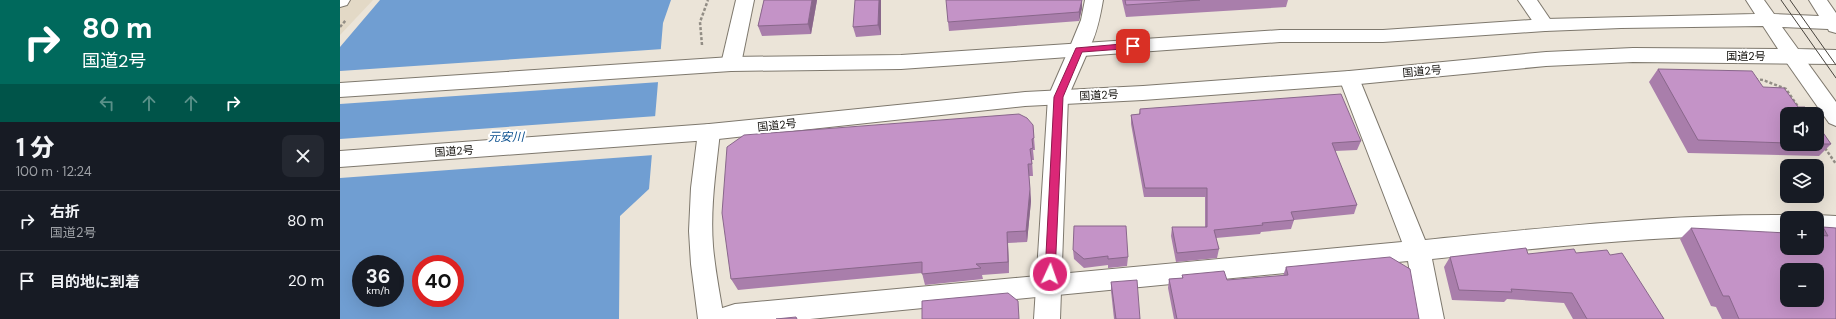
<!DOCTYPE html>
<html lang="ja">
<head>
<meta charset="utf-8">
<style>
	:root { --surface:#171b24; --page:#242831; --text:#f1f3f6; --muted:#9ea1a6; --line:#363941 }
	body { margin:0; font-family:"DM Sans","Noto Sans JP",sans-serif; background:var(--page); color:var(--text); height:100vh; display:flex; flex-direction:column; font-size:15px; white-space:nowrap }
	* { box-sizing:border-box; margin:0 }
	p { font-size:13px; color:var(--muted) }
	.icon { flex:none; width:22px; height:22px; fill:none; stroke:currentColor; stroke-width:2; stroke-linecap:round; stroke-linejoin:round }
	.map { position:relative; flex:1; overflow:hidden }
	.side { display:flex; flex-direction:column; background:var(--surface); width:340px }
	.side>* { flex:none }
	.top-card { background:#00695c; color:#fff; overflow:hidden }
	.buttons { position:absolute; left:1440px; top:107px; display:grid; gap:8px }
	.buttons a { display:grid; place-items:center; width:44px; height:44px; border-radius:8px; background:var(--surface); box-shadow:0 4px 16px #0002; font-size:20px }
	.speed { position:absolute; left:12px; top:255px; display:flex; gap:8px; font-size:20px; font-weight:700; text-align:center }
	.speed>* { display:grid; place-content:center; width:52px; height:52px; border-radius:50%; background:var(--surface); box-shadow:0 4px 16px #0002; line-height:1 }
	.speed small { font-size:10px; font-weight:400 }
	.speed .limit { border:6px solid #d22; background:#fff; color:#111 }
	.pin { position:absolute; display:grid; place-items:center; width:34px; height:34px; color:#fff; margin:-17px; border-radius:8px; box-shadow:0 2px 6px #0006 }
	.me { position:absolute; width:44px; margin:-22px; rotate:3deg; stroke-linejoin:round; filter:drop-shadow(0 0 3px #0008) }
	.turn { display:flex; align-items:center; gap:14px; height:84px; padding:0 16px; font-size:18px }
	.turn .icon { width:52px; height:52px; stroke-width:2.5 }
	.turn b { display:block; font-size:28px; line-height:34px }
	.lanes { display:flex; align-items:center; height:38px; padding:0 16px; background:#0003; justify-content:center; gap:20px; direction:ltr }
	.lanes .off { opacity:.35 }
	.round { display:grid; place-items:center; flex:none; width:42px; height:42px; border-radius:8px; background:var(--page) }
	.head { display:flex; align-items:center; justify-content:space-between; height:68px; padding:0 16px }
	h1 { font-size:24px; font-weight:800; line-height:30px }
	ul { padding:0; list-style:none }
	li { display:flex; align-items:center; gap:12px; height:60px; padding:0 16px; border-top:1px solid var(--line) }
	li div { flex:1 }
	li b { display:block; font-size:15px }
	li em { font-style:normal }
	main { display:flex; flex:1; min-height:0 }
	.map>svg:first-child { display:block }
	.built { fill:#e3d9c6 }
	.water { fill:#709ed2; fill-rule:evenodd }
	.pier { fill:#ebe4d8 }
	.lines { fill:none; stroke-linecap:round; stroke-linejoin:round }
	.minor-casing { stroke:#7e786d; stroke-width:2 }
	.tertiary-casing { stroke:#7e786d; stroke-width:2 }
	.secondary-casing { stroke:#7e786d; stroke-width:2 }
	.trunk-casing { stroke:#7e786d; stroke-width:2 }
	.path { stroke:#928d85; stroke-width:2.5; stroke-dasharray:3 2; stroke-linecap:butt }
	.minor { fill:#fff; fill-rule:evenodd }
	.tertiary { fill:#fff; fill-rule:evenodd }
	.secondary { fill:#fff; fill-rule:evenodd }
	.trunk { fill:#fff; fill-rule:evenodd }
	.tram { stroke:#47433d; stroke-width:1 }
	.wall { fill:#a97eab }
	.shaded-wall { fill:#89678b }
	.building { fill:#c493c7; stroke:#89678b; fill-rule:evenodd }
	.route { fill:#db2777; stroke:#8e194d }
	.labels { text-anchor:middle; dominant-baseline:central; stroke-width:4; stroke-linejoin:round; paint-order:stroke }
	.street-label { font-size:11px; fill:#0f0d09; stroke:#fff }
	.water-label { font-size:12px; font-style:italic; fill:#0a4f8e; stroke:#fff }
</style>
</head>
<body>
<main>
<section class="side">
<div class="top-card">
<div class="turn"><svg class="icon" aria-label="right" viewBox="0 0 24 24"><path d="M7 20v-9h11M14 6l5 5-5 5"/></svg><div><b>80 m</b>国道2号</div></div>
<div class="lanes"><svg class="icon off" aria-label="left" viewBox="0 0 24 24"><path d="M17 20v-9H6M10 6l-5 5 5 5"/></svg><svg class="icon off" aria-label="ahead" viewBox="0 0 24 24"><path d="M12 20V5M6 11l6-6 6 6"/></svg><svg class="icon off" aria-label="ahead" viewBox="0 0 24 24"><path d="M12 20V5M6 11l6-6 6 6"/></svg><svg class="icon" aria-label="right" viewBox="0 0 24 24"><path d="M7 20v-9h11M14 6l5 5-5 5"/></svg></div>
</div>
<div class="head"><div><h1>1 分</h1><p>100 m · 12:24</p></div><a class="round"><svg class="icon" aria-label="close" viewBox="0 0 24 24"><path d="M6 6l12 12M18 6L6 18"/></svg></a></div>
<ul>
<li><svg class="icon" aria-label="right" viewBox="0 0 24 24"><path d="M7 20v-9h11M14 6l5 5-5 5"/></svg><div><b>右折</b><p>国道2号</p></div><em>80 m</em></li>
<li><svg class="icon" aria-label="arrive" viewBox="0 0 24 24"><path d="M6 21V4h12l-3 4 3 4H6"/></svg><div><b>目的地に到着</b></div><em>20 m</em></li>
</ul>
</section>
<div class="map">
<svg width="1496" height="319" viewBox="0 0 1496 319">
	<rect width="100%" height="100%" fill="#ebe4d8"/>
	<polygon class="built" points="0,0 33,0 0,35"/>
	<path class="water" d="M40 0H331L323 23 309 189 280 216 279 319H0V47ZM21 264H55V298H21ZM81 264H115V298H81Z"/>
	<g class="pier">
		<polygon points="323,49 320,82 0,104 0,71"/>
		<polygon points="317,116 314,155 0,178 0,139"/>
	</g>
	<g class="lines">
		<g class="minor-casing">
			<g id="minor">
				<path d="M745 0H763C760 18 756 38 746 54L739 56 732 54 729 49 741 20Z"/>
				<polygon points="1178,0 1197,0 1214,25 1212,29 1205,31 1198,29"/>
				<path d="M1009 71 1016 73 1019 78 1085 240C1206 228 1326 214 1447 215L1455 218H1447V235C1328 234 1210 247 1092 259L1104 319H1078L1068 261 470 319H369L373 311 395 304 1062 242 999 78 1002 73Z"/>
				<polygon points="1477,215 1496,216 1496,236 1477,235 1477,218 1469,218"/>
			</g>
		</g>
		<g class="tertiary-casing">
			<g id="tertiary">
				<polygon points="0,0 10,0 7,5 0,7"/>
				<polygon points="396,0 414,0 401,64 398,69 391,71 384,69 381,64"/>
				<polygon points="739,42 746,44 749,49 728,97 720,319 694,319 708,97 729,49 732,44"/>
				<path d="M369 124 377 126 380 132C376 170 370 208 373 246 375 270 380 295 384 319H358L351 264 349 231 351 188 358 132 361 126Z"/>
			</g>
		</g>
		<g class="secondary-casing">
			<polygon id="secondary" points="1452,49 1459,51 1496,102 1496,126 1489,123 1442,56 1445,51"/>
		</g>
		<g class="trunk-casing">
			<polygon id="trunk" points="1406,0 1424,0 1434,14 1479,16 1469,0 1487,0 1496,13 1496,33 1489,31 1488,29 1442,27 1458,49 1496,50 1496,64 1293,62 1206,66 1009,85 803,100 685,106 369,140 0,167 0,151 369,124 685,92 803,86 1009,71 1206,52 1293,48 1438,49 1423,26 1281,28 1205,31 1043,42 940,42 561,69 391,71 0,97 0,83 391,57 561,55 940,30 1043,30 1205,19 1415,14"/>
		</g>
		<g class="path">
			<polyline points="0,27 6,20"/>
			<polyline points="362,45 360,22 368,0"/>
			<polyline points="1415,79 1423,80 1446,89 1463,114"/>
			<polyline points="1485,148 1496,164"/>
		</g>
		<use href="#minor" class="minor"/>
		<use href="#tertiary" class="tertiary"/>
		<use href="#secondary" class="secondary"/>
		<use href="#trunk" class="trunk"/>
		<g class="tram">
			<polyline points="1441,0 1496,78"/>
			<polyline points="1450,0 1496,65"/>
		</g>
	</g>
	<g class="wall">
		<polygon points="424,0 477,0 471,34 422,36 418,26"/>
		<polygon points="541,0 541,35 516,37 513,27"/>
		<polygon points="742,0 742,8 739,21 609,31 608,22"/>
		<polygon points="782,0 948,0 946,7 786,17"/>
		<polygon points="1318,69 1423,87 1447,114 1447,144 1477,144 1477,124 1491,144 1479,156 1348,153 1309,82"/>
		<polygon points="800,109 1021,141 1017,150 995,151 1017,205 1014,214 954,220 951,229 921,232 920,234 876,238 879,249 877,258 836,262 831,236 832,227 865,227 865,197 804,197 791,124 791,115 799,114"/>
		<polygon points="693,125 695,150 693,150 694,160 692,160 693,176 689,176 691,201 687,242 668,243 669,273 642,275 643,279 585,285 582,273 398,290 391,279"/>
		<polygon points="1483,227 1496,228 1496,319 1382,319 1376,307 1371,306 1340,239 1351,228 1477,248 1477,233"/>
		<polygon points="733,250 788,257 787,266 768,268 768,265 744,268 734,259"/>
		<polygon points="1236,253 1270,255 1324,319 1233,319 1224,303 1167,299 1164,302 1112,300 1104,267 1110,257"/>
		<polygon points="946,267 1079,319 834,319 828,288 829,279 842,278 842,275 887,280 943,276"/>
		<polygon points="771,282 800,319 774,319 771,291"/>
	</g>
	<g class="shaded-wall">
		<polygon points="472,0 477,0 471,34 468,24"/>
		<polygon points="539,0 541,0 541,35 538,25"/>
		<polygon points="742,0 742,8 739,21 739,12"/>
		<polygon points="690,189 691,201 687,242 686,231"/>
		<polygon points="667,232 668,243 669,273 668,262"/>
	</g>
	<g class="building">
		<polygon points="424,0 472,0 468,24 418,26"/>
		<polygon points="515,0 539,0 538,25 513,27"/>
		<polygon points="606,0 742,0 739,12 608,22"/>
		<polygon points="785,0 860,0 786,5"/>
		<polygon points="1318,69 1412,71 1423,87 1444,88 1458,107 1465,107 1470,114 1447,114 1447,143 1358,140"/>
		<polygon points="1001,94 1021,141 992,143 1017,205 951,212 954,220 922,223 923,225 874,230 879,249 837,253 832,227 867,227 867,188 805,188 791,115 800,114 800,109"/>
		<polygon points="679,114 687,118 693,125 694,138 692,139 693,148 690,149 692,164 688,164 690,189 686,231 667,232 668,262 636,264 641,268 582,274 582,262 391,279 382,213 387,147 404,135"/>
		<polygon points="1477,124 1491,144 1477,144"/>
		<polygon points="734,226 786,226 788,257 768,259 768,256 744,259 733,250"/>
		<path d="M1483 227 1496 228V319H1399L1389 296H1383L1351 228 1447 233V248H1477V235L1488 236ZM1447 270H1477V300H1447Z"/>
		<polygon points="1186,248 1188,254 1234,249 1236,253 1267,250 1270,255 1282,253 1324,319 1247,319 1232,293 1171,289 1172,292 1119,290 1110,257"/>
		<polygon points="1050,257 1070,269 1079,319 837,319 829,279 843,278 842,275 884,271 887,280 948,275 946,267"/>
		<polygon points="797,280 800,319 776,319 771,282"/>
		<polygon points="668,293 678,301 679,319 582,319 582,301"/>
		<polygon points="456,317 457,319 436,319"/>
	</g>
	<polygon class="route" points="793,43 797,46 796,48 742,52 723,97 715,274 714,277 706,277 705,274 714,97 736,48"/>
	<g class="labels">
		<g class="street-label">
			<text x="1406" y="56">国道2号</text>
			<text transform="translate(1082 71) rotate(-5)">国道2号</text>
			<text transform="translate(759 95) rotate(-3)">国道2号</text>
			<text transform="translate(437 125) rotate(-6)">国道2号</text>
			<text transform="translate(114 151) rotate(-4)">国道2号</text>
		</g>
		<g class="water-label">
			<text x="166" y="137">元安川</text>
		</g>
	</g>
</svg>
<div class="buttons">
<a><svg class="icon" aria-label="sound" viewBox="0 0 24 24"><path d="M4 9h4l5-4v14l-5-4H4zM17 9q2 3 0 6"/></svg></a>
<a><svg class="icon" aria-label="layers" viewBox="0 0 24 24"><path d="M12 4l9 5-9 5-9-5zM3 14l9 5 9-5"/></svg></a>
<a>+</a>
<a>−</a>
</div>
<div class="speed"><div>36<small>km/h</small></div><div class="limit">40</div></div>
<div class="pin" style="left:793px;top:46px;background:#d93025"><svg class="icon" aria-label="arrive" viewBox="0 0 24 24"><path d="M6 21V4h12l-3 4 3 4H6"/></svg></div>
<svg class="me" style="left:710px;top:274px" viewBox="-20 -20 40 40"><circle r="17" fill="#db2777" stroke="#fff" stroke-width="3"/><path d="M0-11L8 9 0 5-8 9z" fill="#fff"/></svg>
</div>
</main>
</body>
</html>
